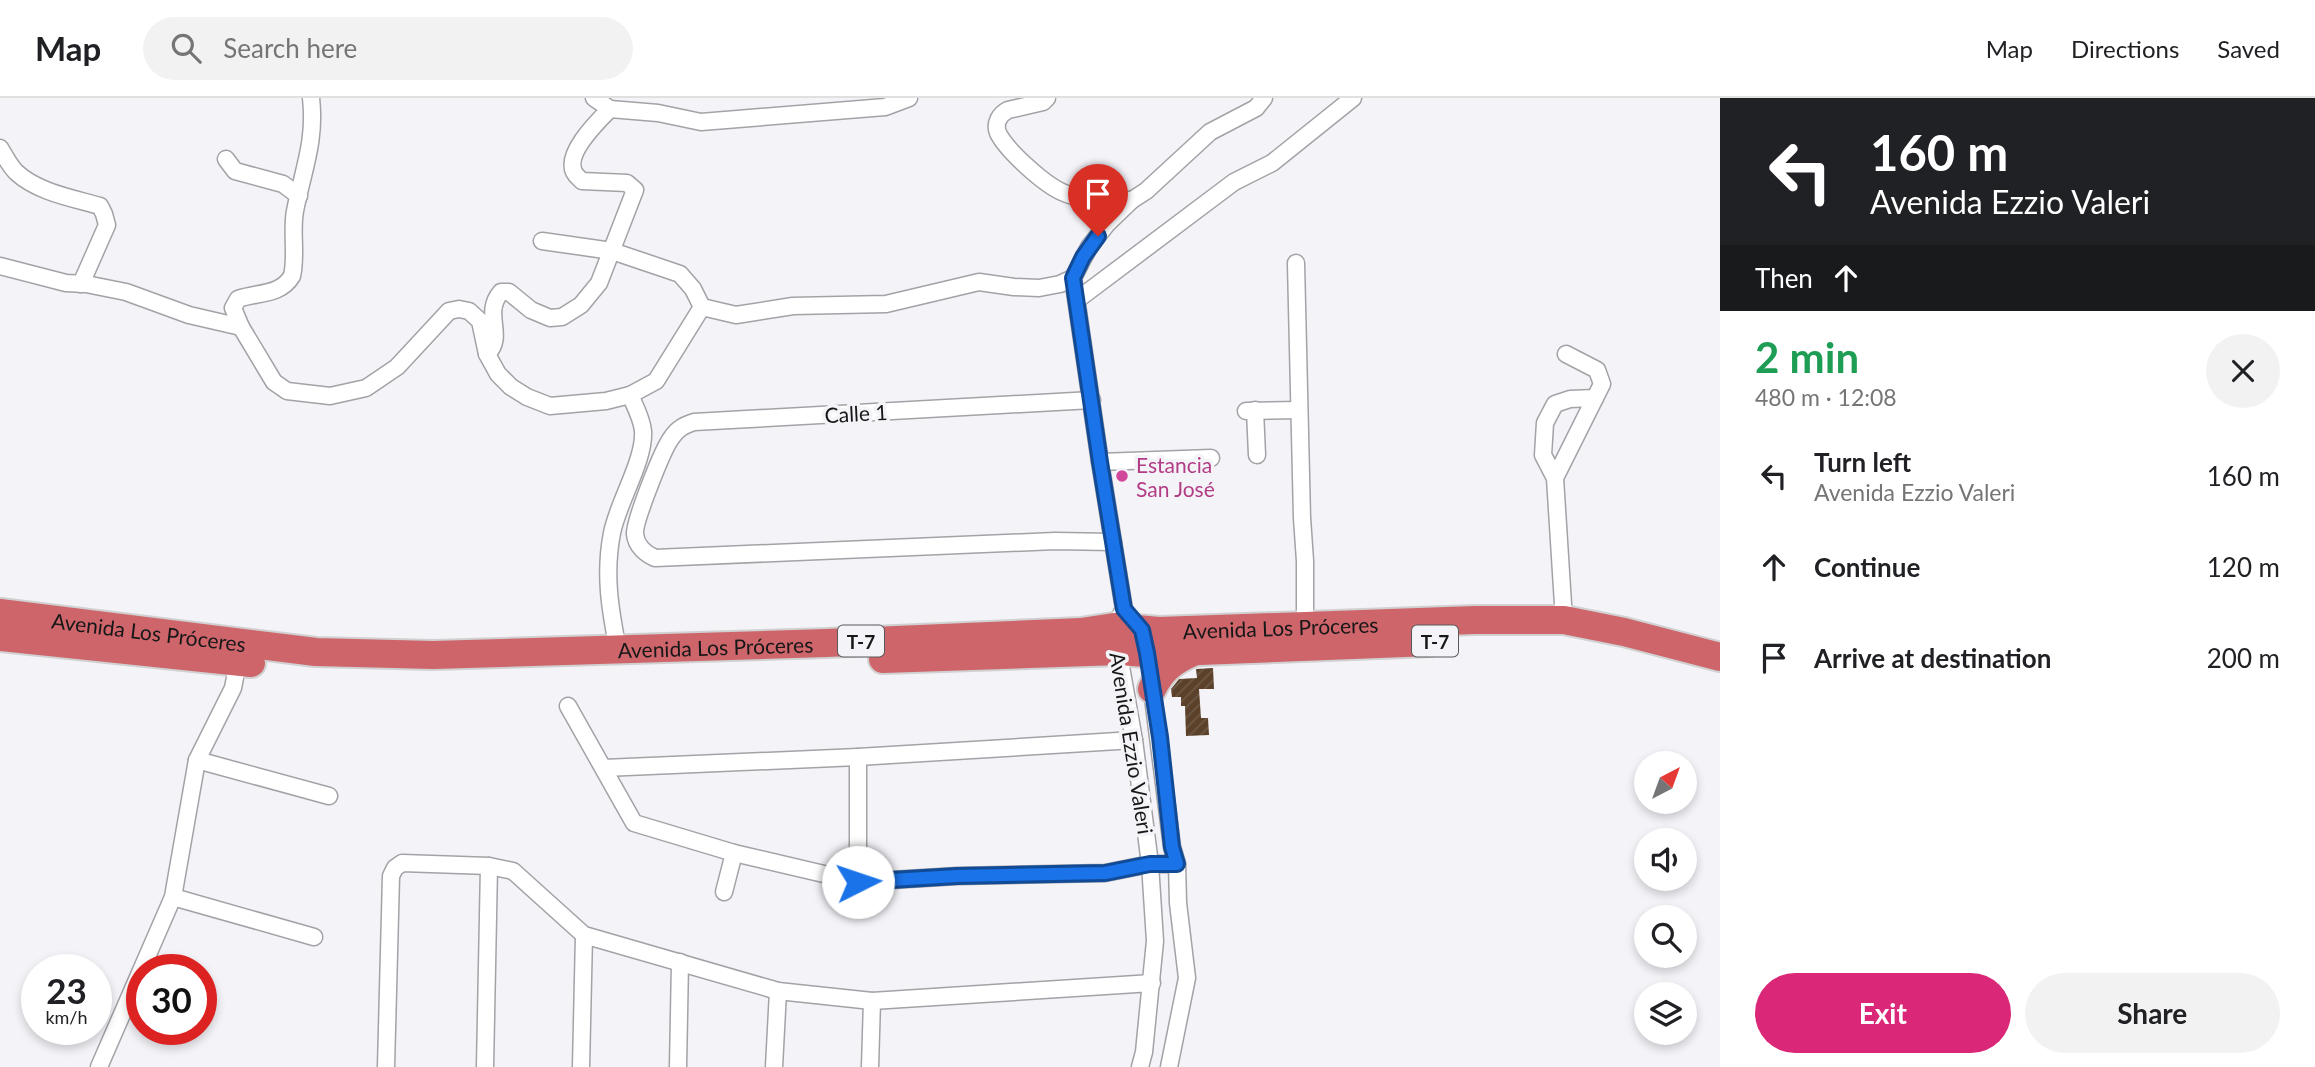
<!DOCTYPE html>
<html lang="en">
<head>
<meta charset="utf-8">
<style>
	:root { --surface:#fff; --page:#f2f2f2; --text:#202124; --muted:#757577; --line:#e0e0e0; --accent:#db2777 }
	body { margin:0; font-family:Lato,sans-serif; background:var(--page); color:var(--text); height:100vh; display:flex; flex-direction:column; font-size:26px; white-space:nowrap }
	* { box-sizing:border-box; margin:0 }
	p { font-size:23px; color:var(--muted) }
	.icon { flex:none; width:38px; height:38px; fill:none; stroke:currentColor; stroke-width:2; stroke-linecap:round; stroke-linejoin:round }
	.map { position:relative; flex:1; overflow:hidden }
	.sheet { display:flex; flex-direction:column; background:var(--surface); width:595px }
	.sheet>* { flex:none }
	.guide { background:#202124; color:#fff; overflow:hidden }
	.needle { width:46px; rotate:41deg }
	.fabs { position:absolute; left:1634px; top:653px; display:grid; gap:14px }
	.fabs a { display:grid; place-items:center; width:63px; height:63px; border-radius:50%; background:var(--surface); box-shadow:0 4px 10px #0003; font-size:35px }
	.speed { position:absolute; left:21px; top:856px; display:flex; gap:14px; font-size:35px; font-weight:700; text-align:center }
	.speed>* { display:grid; place-content:center; width:91px; height:91px; border-radius:50%; background:var(--surface); box-shadow:0 4px 10px #0003; line-height:1 }
	.speed small { font-size:18px; font-weight:400 }
	.speed .limit { border:10px solid #d22; background:#fff; color:#111 }
	.pin { position:absolute; display:grid; place-items:center; width:60px; height:60px; color:#fff; margin:-72px -30px; border-radius:50% 50% 50% 0; rotate:-45deg; box-shadow:0 0 7px #0007 }
	.pin .icon { rotate:45deg }
	.me { position:absolute; width:77px; margin:-38px; rotate:86deg; stroke-linejoin:round; filter:drop-shadow(0 0 5px #0008) }
	.turn { display:flex; align-items:center; gap:24px; height:147px; padding:0 35px; font-size:32px }
	.turn .icon { width:91px; height:91px; stroke-width:2.5 }
	.turn b { display:block; font-size:49px; line-height:60px }
	.then { display:flex; align-items:center; height:66px; padding:0 35px; background:#0003; gap:14px; font-size:26px }
	.round { display:grid; place-items:center; flex:none; width:74px; height:74px; border-radius:37px; background:var(--page) }
	.headline { display:flex; align-items:center; justify-content:space-between; height:119px; padding:0 35px }
	h1 { font-size:42px; font-weight:700; line-height:52px; color:#1e9e55 }
	.primary-button { display:flex; gap:14px; margin-top:auto; padding:14px 35px }
	.primary-button a { flex:1; height:80px; border-radius:42px; background:var(--accent); color:#fff; font-size:28px; font-weight:700; line-height:80px; text-align:center }
	.primary-button a+a { background:var(--page); color:var(--text) }
	ul { padding:0; list-style:none }
	li { display:flex; align-items:center; gap:21px; height:91px; padding:0 35px }
	li div { flex:1 }
	li b { display:block; font-size:26px }
	li em { font-style:normal }
	header { display:flex; align-items:center; gap:42px; box-sizing:border-box; height:98px; padding:0 35px; background:var(--surface); border-bottom:2px solid var(--line) }
	header strong { font-size:33px }
	nav { display:flex; gap:38px; margin-inline-start:auto; font-size:24px }
	.search { width:490px; height:63px; background:var(--page); display:flex; align-items:center; gap:18px; box-sizing:border-box; padding:0 24px; border-radius:38px; color:var(--muted); font-size:26px }
	main { display:flex; flex:1; min-height:0 }
	.map>svg:first-child { display:block }
	.building { fill:url(#building-hatch) }
	.lines { fill:none; stroke-linecap:round; stroke-linejoin:round }
	.street-casing { stroke:#a3a2a6; stroke-width:19 }
	.highway-casing { stroke:#d1d1d1; stroke-width:32 }
	.street { stroke:#fff; stroke-width:16 }
	.highway { stroke:#cd656b; stroke-width:28 }
	.route-casing { stroke:#114b97; stroke-width:18 }
	.route { stroke:#1a73e8; stroke-width:12 }
	.hotel-dot { fill:#d1479c; stroke:#f4f3f8; stroke-width:2.5 }
	.labels { text-anchor:middle; dominant-baseline:central; stroke-width:7; stroke-linejoin:round; paint-order:stroke }
	.shield { fill:#f4f3f8; stroke:#59595b; stroke-width:2 }
	.shield-label { font-size:19px; font-weight:bold; fill:#171718 }
	.street-label { font-size:21px; fill:#171718; stroke:#f4f3f8 }
	.hotel-label { font-size:21px; fill:#b23c85; stroke:#f4f3f8; text-anchor:start }
</style>
</head>
<body>
<header>
<strong>Map</strong>
<div class="search"><svg class="icon" aria-label="search" viewBox="0 0 24 24"><circle cx="10" cy="10" r="6"/><path d="M15 15l6 6"/></svg>Search here</div>
<nav><a>Map</a><a>Directions</a><a>Saved</a></nav>
</header>
<main>
<div class="map">
<svg width="1720" height="969" viewBox="0 0 1720 969">
	<defs>
		<pattern id="building-hatch" width="6" height="6" patternUnits="userSpaceOnUse" patternTransform="scale(1.75)"><rect width="6" height="6" fill="#5b4129"/><path d="M-1 1l2-2M0 6l6-6M5 7l2-2" fill="none" stroke="#6e5946"/></pattern>
	</defs>
	<rect width="100%" height="100%" fill="#f4f3f8"/>
	<polygon class="building" points="1213,570 1214,591 1199,591 1201,620 1208,620 1209,637 1186,638 1185,608 1181,608 1181,599 1172,599 1171,591 1179,581 1197,580 1196,571"/>
	<g class="lines">
		<g class="street-casing">
			<g id="street">
				<path d="M311 0C316 43 303 72 295 113 291 134 297 157 292 178 280 198 257 194 238 201L233 210 241 229 274 284 287 293 330 298 366 290 397 269 449 213 459 211 469 213 480 223 487 256 498 276 511 289 527 299 550 308 606 303 630 297 656 283 702 209 736 217 793 208 886 206 979 184 1014 189 1039 190 1060 186 1073 180"/>
				<polyline points="594,0 610,11 658,15 701,24 885,9 909,0"/>
				<path d="M1047 0 1043 4 1008 12C1000 16 994 25 998 35 1007 53 1044 86 1062 94 1083 104 1109 102 1132 102L1107 126 1089 149 1073 180 1100 364 1124 511 1114 529 1134 642 1150 766 1155 843 1144 954 1140 969"/>
				<path d="M0 50C5 58 9 67 16 74 37 94 72 100 100 108L104 116 107 127 81 186"/>
				<polyline points="226,61 235,73 283,86 299,98"/>
				<polyline points="1132,102 1146,93 1210,34 1256,10 1264,0"/>
				<polyline points="542,143 612,153 680,176 693,191 702,209"/>
				<polyline points="1296,165 1302,420 1305,463 1305,528"/>
				<polyline points="0,168 66,185 86,186 126,194 189,217 241,229"/>
				<polyline points="1077,202 1234,84 1272,65 1353,0"/>
				<path d="M487 256C506 238 482 216 501 194H509L531 212 550 220 562 219 581 207 599 185 635 92 627 85 582 83C579 80 576 78 574 74 565 55 598 23 610 11"/>
				<path d="M1092 302 694 324C685 327 678 330 672 339 663 350 634 424 635 436 636 448 646 456 655 460L1055 443 1113 444"/>
				<polyline points="1255,312 1257,357"/>
				<polyline points="1246,313 1299,312"/>
				<polyline points="1100,364 1211,360"/>
				<polyline points="1555,380 1595,300"/>
				<polyline points="1564,522 1555,380 1543,357 1545,325 1555,306 1570,301 1595,300 1602,286 1597,272 1566,256"/>
				<path d="M618 552C610 511 604 476 612 435 618 404 645 362 643 333 642 321 635 308 630 297"/>
				<polyline points="1151,584 1172,749 1177,766 1178,805 1187,880 1169,969"/>
				<polyline points="568,608 634,725 734,755 858,784 957,778 1105,775 1150,766 1177,766"/>
				<polyline points="858,659 858,784"/>
				<polyline points="197,662 329,698"/>
				<polyline points="604,670 858,659 1134,642"/>
				<polyline points="724,794 734,755"/>
				<polyline points="173,799 314,839"/>
				<polyline points="99,969 173,799 197,662 233,590 238,564"/>
				<polyline points="386,969 391,778 395,770 402,765 489,768 513,773 584,837 778,893 872,903 1152,885"/>
				<polyline points="485,969 489,768"/>
				<polyline points="581,969 584,837"/>
				<polyline points="678,969 680,864"/>
				<polyline points="774,969 778,893"/>
				<polyline points="870,969 872,903"/>
			</g>
		</g>
		<g class="highway-casing">
			<g id="highway">
				<path id="s1" d="M0 515 316 554 433 557 826 545 1081 534 1114 529 1159 533 1475 522H1564L1624 534 1720 559"/>
				<polyline points="0,539 251,565"/>
				<polyline points="883,561 1118,553 1147,555 1430,544"/>
				<path d="M1152 591C1162 571 1173 563 1193 554"/>
			</g>
		</g>
		<use href="#street" class="street"/>
		<use href="#highway" class="highway"/>
	</g>
	<g class="lines">
		<g class="route-casing">
			<polyline id="route" points="858,784 957,778 1105,775 1150,766 1177,766 1172,749 1160,639 1147,555 1142,532 1124,511 1100,364 1073,180 1083,159 1098,138"/>
		</g>
		<use href="#route" class="route"/>
	</g>
	<circle class="hotel-dot" cx="1122" cy="378" r="7"/>
	<g class="labels">
		<g class="shield">
			<rect x="838" y="527.5" width="46" height="31" rx="5"/>
			<rect x="1412" y="527.5" width="46" height="31" rx="5"/>
		</g>
		<g class="shield-label">
			<text x="861" y="543">T-7</text>
			<text x="1435" y="543">T-7</text>
		</g>
		<g class="street-label">
			<text transform="translate(856 315) rotate(-3)">Calle 1</text>
			<text stroke="none"><textPath href="#s1" startOffset="1284">Avenida Los Próceres</textPath></text>
			<text stroke="none"><textPath href="#s1" startOffset="150">Avenida Los Próceres</textPath></text>
			<text stroke="none"><textPath href="#s1" startOffset="718">Avenida Los Próceres</textPath></text>
			<text transform="translate(1132 645) rotate(81)">Avenida Ezzio Valeri</text>
		</g>
		<g class="hotel-label">
			<text x="1136" y="366">Estancia<tspan x="1136" dy="24">San José</tspan></text>
		</g>
	</g>
</svg>
<div class="fabs">
<a><svg class="needle" viewBox="-14 -14 28 28"><path d="M0-13l5 13h-10z" fill="#e53935"/><path d="M0 13l5-13h-10z" fill="#757577"/></svg></a>
<a><svg class="icon" aria-label="sound" viewBox="0 0 24 24"><path d="M4 9h4l5-4v14l-5-4H4zM17 9q2 3 0 6"/></svg></a>
<a><svg class="icon" aria-label="search" viewBox="0 0 24 24"><circle cx="10" cy="10" r="6"/><path d="M15 15l6 6"/></svg></a>
<a><svg class="icon" aria-label="layers" viewBox="0 0 24 24"><path d="M12 4l9 5-9 5-9-5zM3 14l9 5 9-5"/></svg></a>
</div>
<div class="speed"><div>23<small>km/h</small></div><div class="limit">30</div></div>
<div class="pin" style="left:1098px;top:138px;background:#d93025"><svg class="icon" aria-label="arrive" viewBox="0 0 24 24"><path d="M6 21V4h12l-3 4 3 4H6"/></svg></div>
<svg class="me" style="left:858px;top:784px" viewBox="-20 -20 40 40"><circle r="19" fill="#fff"/><path d="M0-13L10 11 0 6-10 11z" fill="#1a73e8"/></svg>
</div>
<section class="sheet">
<div class="guide">
<div class="turn"><svg class="icon" aria-label="left" viewBox="0 0 24 24"><path d="M17 20v-9H6M10 6l-5 5 5 5"/></svg><div><b>160 m</b>Avenida Ezzio Valeri</div></div>
<div class="then">Then<svg class="icon" aria-label="ahead" viewBox="0 0 24 24"><path d="M12 20V5M6 11l6-6 6 6"/></svg></div>
</div>
<div class="headline"><div><h1>2 min</h1><p>480 m · 12:08</p></div><a class="round"><svg class="icon" aria-label="close" viewBox="0 0 24 24"><path d="M6 6l12 12M18 6L6 18"/></svg></a></div>
<ul>
<li><svg class="icon" aria-label="left" viewBox="0 0 24 24"><path d="M17 20v-9H6M10 6l-5 5 5 5"/></svg><div><b>Turn left</b><p>Avenida Ezzio Valeri</p></div><em>160 m</em></li>
<li><svg class="icon" aria-label="ahead" viewBox="0 0 24 24"><path d="M12 20V5M6 11l6-6 6 6"/></svg><div><b>Continue</b></div><em>120 m</em></li>
<li><svg class="icon" aria-label="arrive" viewBox="0 0 24 24"><path d="M6 21V4h12l-3 4 3 4H6"/></svg><div><b>Arrive at destination</b></div><em>200 m</em></li>
</ul>
<div class="primary-button"><a>Exit</a><a>Share</a></div>
</section>
</main>
</body>
</html>
